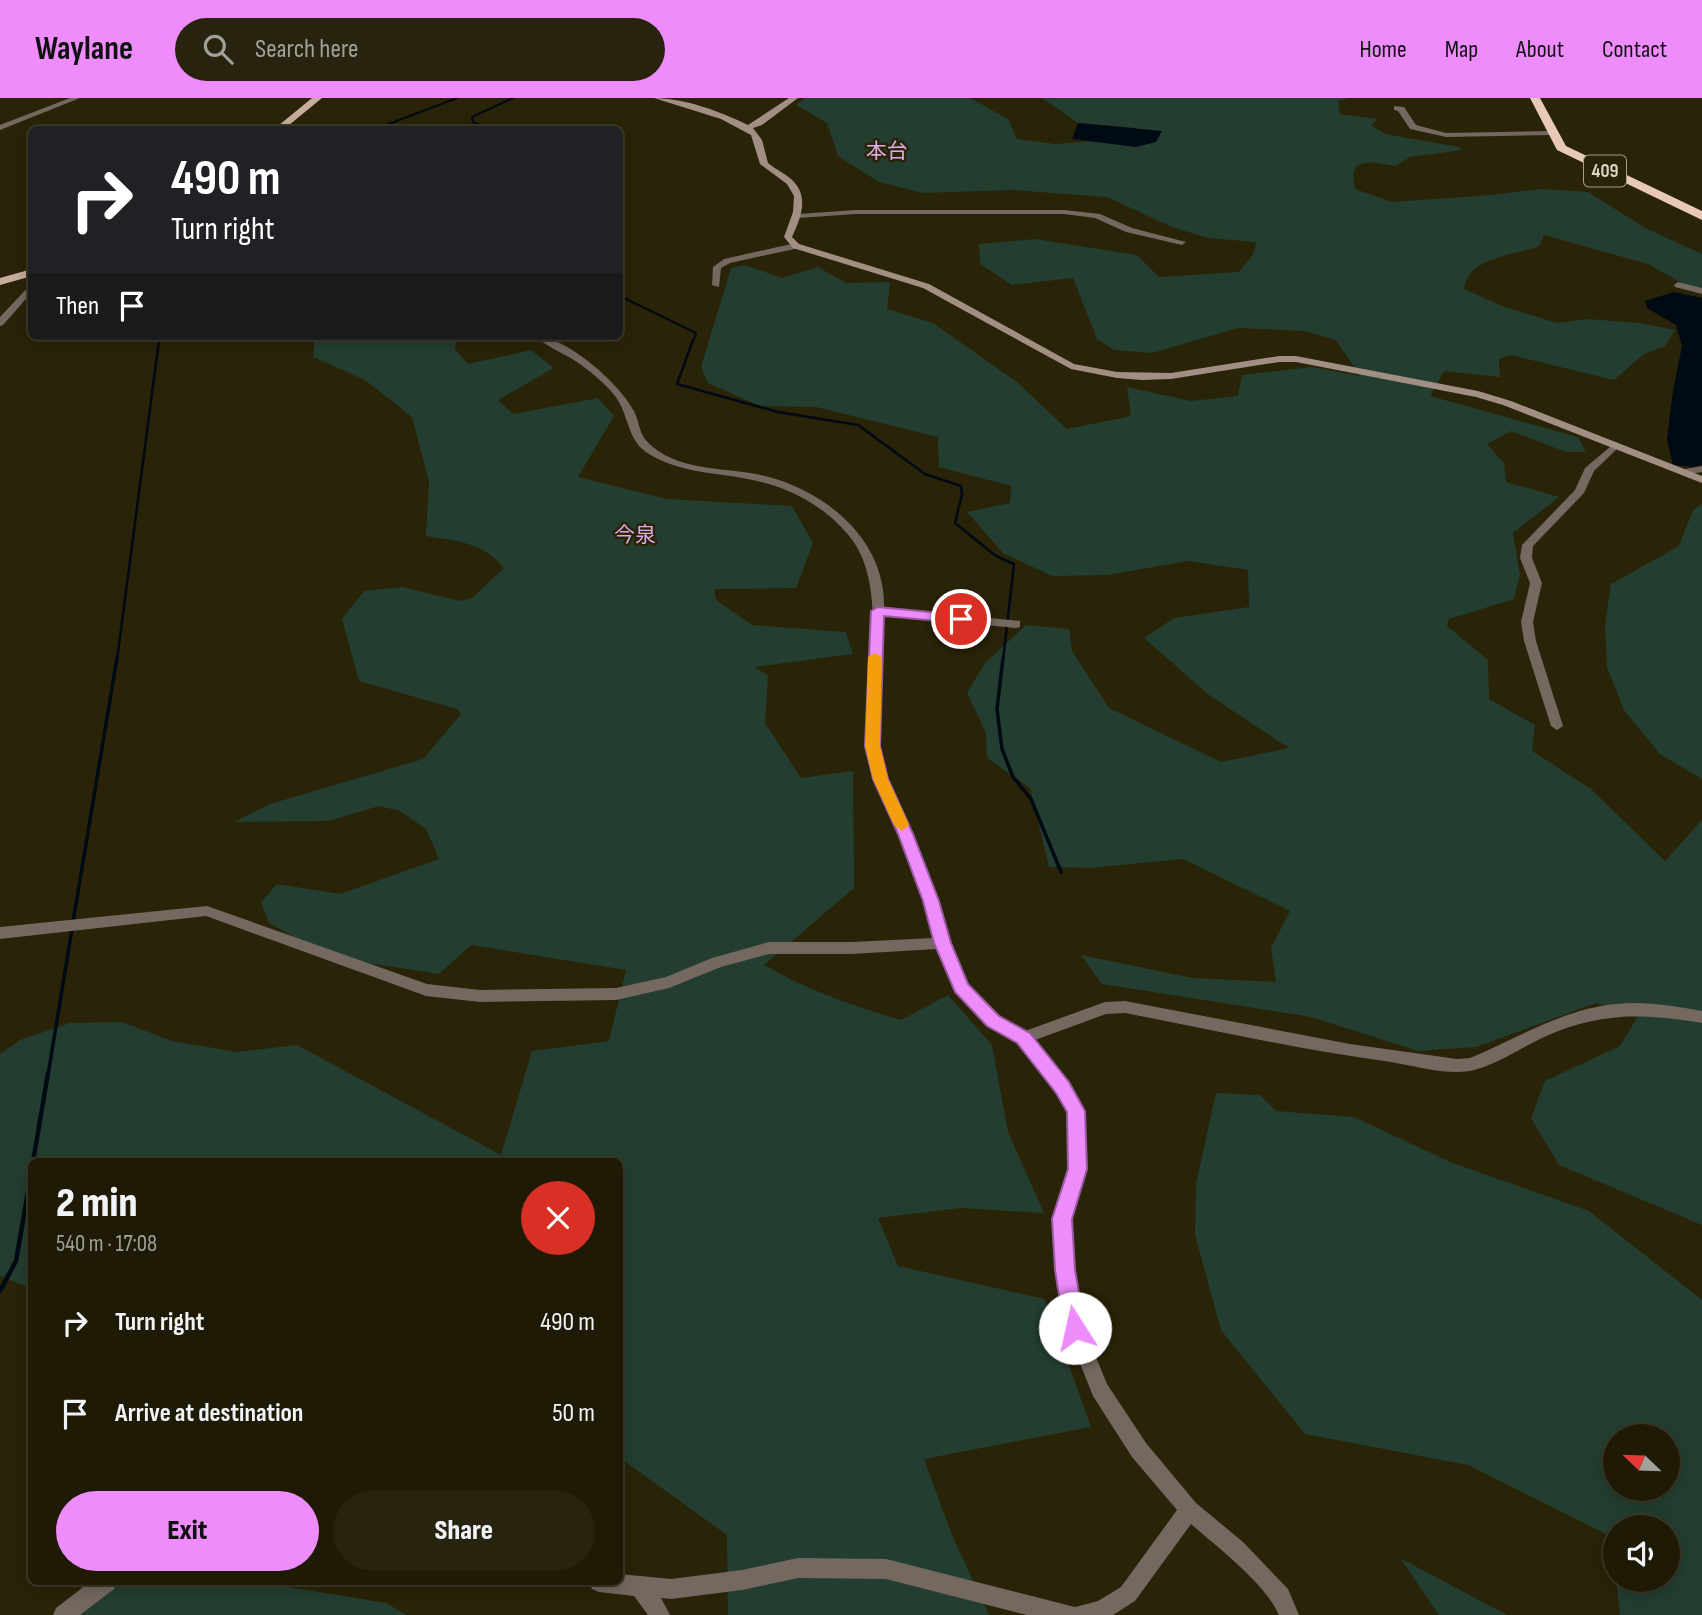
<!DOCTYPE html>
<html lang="en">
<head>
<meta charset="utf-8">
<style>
	:root { --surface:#1f1a05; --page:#27230f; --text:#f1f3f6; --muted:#a1a19a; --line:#3c3827; --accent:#ed8cfa }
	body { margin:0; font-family:"Sofia Sans Condensed","Noto Sans JP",sans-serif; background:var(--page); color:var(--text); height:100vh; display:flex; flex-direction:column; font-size:26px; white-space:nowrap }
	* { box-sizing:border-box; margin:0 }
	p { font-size:23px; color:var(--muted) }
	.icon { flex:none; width:38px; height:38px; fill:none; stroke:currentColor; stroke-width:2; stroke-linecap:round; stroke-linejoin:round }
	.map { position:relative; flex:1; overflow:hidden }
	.details { position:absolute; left:28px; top:1060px; width:595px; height:427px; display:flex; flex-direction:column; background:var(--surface); border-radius:10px; box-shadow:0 4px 18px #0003,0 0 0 2px var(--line) }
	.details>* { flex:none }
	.guide { position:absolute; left:28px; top:28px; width:595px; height:214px; border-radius:10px; box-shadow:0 4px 18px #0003,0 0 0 2px var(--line); background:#202124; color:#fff; overflow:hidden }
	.needle { width:46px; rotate:293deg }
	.tools { position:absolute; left:1603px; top:1326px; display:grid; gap:14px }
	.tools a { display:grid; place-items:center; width:77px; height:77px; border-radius:50%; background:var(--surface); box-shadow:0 4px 18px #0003,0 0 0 2px var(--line); font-size:35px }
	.pin { position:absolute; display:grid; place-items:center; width:60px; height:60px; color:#fff; margin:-30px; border:4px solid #fff; border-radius:50%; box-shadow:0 2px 7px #0007 }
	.me { position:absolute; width:77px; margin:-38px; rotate:350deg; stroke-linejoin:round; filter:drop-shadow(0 0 5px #0008) }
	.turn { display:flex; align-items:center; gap:24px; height:147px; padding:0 28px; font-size:32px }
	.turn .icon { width:91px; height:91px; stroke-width:2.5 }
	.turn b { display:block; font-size:49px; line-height:60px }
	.then { display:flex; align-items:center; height:66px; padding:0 28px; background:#0003; gap:14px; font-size:26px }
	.round { display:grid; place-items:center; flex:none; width:74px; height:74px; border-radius:37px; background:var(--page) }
	.summary { display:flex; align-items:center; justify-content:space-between; height:119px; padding:0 28px }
	h1 { font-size:42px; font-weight:800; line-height:52px }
	.cta { display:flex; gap:14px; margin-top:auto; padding:14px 28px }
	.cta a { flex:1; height:80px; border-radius:42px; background:var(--accent); color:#111; font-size:28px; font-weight:800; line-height:80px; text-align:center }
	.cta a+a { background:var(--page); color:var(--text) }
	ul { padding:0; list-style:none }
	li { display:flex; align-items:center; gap:21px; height:91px; padding:0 28px }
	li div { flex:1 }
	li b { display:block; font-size:26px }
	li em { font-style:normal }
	header { display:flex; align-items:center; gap:42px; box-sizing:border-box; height:98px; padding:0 35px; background:var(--accent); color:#111 }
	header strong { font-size:33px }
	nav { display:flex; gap:38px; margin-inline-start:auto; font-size:24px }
	.search { width:490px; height:63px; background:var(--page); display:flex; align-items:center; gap:18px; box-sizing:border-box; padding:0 24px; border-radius:38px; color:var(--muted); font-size:26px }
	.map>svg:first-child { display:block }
	.green { fill:#233e30; fill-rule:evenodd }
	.water { fill:#000a14 }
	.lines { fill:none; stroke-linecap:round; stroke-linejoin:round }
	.stream-far3 { stroke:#000a14; stroke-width:2 }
	.stream-far2 { stroke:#000a14; stroke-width:2.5 }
	.stream-far1 { stroke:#000a14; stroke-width:3.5 }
	.stream { stroke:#000a14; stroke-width:4.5 }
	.street { fill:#746860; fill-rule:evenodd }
	.secondary { fill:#a28f83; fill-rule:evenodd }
	.primary { fill:#c6ad9d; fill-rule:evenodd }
	.highway { fill:#e7c9b6; fill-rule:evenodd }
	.route { fill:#ed8cfa; stroke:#9a5ba2; stroke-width:2 }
	.slow { fill:#f59e0b }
	.labels { text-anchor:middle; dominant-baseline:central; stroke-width:5; stroke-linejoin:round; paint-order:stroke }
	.shield { fill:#292307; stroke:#a5a08d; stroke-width:2 }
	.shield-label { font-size:19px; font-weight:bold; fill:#dad6c6 }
	.far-quarter-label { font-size:21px; fill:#dea9e5; stroke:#292307 }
</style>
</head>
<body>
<header>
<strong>Waylane</strong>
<div class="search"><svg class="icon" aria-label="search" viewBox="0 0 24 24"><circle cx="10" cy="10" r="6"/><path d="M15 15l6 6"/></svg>Search here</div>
<nav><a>Home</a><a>Map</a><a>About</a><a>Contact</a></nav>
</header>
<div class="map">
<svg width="1702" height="1517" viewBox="0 0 1702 1517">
	<rect width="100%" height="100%" fill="#292307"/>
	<g class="green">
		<path d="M805 0H970L1008 21 1017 41 1055 46 1095 43 1136 49V30L1078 25 1042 0H1350L1338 3 1340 16 1378 21 1371 27 1385 36 1459 49 1462 52 1410 59 1395 68 1370 64 1357 67 1353 76 1355 91 1392 104 1491 97 1541 91 1588 94 1645 130 1702 156V190L1685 187 1648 166 1544 137 1539 148C1513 158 1468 159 1464 191L1502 208 1557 225 1587 221 1641 225 1675 232 1665 248 1644 256 1614 282 1510 257 1499 261 1500 279 1444 273 1430 298 1578 339 1586 354H1566L1511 333 1487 346 1504 365 1506 384 1559 399 1513 435 1520 477 1514 501 1449 521 1447 528 1488 562 1489 601 1535 627 1532 653 1591 691 1665 763 1702 722V1127L1559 1067 1531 1020 1545 983 1620 948 1638 918 1596 905 1476 949 1418 953 1311 919 1102 886 1081 857 1193 880 1276 884 1271 850 1290 813 1183 761 1090 770 1049 769 1030 690 987 660 986 635 967 595 985 565 1026 527 1069 531 1072 553 1109 610 1221 664 1289 650 1209 597 1144 540 1174 520 1249 509 1248 472 1188 463 1107 477 1052 478 1003 455 967 414 1010 405 1011 388 939 369 938 339 816 309 760 308 708 285 701 269 731 170 745 167 782 180 818 169 846 185 890 184 887 211 933 225 1017 284 1067 331 1131 318 1127 289 1191 303 1238 298 1242 277 1312 269 1360 278 1336 242 1304 233 1238 230 1152 255 1114 252 1097 241 1073 180 1012 187 980 166 979 146 1035 141 1137 157 1159 179 1239 174 1254 155 1256 144 1208 140 1172 129 1107 99 1013 92 923 95 879 84 838 58 827 25 796 7Z"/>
		<path d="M315 238H457L455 251 468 266 531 252 554 270 498 302 513 316 598 300 614 318 578 379 667 401 792 408 813 445 796 490 714 491 716 502 752 527 846 534 853 556 754 569 768 577 765 625 801 680 853 673 854 790 764 867C808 892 852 908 901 922L948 897 992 947 1008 1034 1044 1115 960 1110 878 1120 898 1168 1045 1201 1091 1329 924 1361 952 1437 989 1517H728L727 1437 620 1360V1064H32L31 1190 0 1178V956L20 942 70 925 122 924 172 943 237 954 297 947 501 1057 532 953 609 943 626 872 471 847 439 876 330 859 269 825 261 804 277 786 340 796 439 761 426 731 400 713 379 708 328 723 234 724 270 706 423 661 461 616 457 611 359 583 342 521 364 493 402 489 460 503 472 500 504 470C482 444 458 443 426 438L429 384 412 319 365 282 313 259Z"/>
		<polygon points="1702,406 1702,681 1660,656 1624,612 1607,569 1605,526 1611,486 1679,448 1693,412"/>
		<path d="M1216 995 1260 997 1276 1013 1354 1019 1450 1064 1589 1113 1702 1202V1517H1620L1616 1482H1668V1430H1615V1478L1610 1438 1468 1367 1305 1336 1221 1232 1195 1137 1196 1086ZM1615 1339H1668V1391H1615Z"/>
		<polygon points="1400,1460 1507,1517 1439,1517"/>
		<polygon points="85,1484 259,1484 386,1505 407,1517 63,1517"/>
	</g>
	<g class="water">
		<polygon points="1078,25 1162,33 1156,44 1136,49 1072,41"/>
		<polygon points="1674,194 1702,200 1702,367 1692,369 1673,367 1667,342 1673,293 1682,248 1676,227 1647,210 1645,203"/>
	</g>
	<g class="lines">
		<g class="stream-far3">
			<polyline points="373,32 457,0"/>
			<polyline points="490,32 473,24 472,19 513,0"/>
			<polyline points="620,198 696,235 693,244"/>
			<polyline points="159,244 160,238"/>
		</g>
		<g class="stream-far2">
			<polyline points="693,242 677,286 778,314 858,327 925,376 961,388 962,396 955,425 996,458 1014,466 1003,562"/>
			<polyline points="117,562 159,242"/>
		</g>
		<g class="stream-far1">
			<polyline points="1003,560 997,611 1002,651 1013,679 1031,701 1061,774"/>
			<polyline points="73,824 117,560"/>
			<polyline points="48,977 72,831"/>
		</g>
		<g class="stream">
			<polyline points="33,1064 48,975"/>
			<polyline points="0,1193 16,1163 32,1071"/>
		</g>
		<g class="street">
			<polygon points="70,0 80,0 0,32 0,27"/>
			<polygon points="1394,8 1404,9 1416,27 1446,35 1552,33 1556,35 1552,37 1446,39 1410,31 1398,13 1394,12"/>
			<polygon points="856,112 1064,112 1100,116 1132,130 1186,144 1182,147 1126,134 1095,120 1064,116 856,116 798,120 794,118 798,116"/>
			<polygon points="796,145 799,146 799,150 730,165 721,170 719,189 712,187 713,169 724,161"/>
			<polygon points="1678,184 1702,190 1702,196 1675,189 1674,187"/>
			<polygon points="32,185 32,194 3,227 0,228 0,219"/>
			<path d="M535 238C566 238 620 286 634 313 641 328 638 337 653 349 683 374 729 369 765 378 826 393 886 442 884 510L1020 523V529L1016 530 883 517 880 648 887 681 912 735 938 803 949 845 967 887 998 919 1025 933 1105 904 1125 903 1350 946 1457 961 1470 960C1518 940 1563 911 1616 906 1645 903 1674 908 1702 913V925C1642 915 1598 914 1542 940 1519 951 1494 968 1470 973 1445 977 1415 968 1391 964 1302 952 1213 932 1125 915L1106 916 1035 942 1069 985 1084 1013 1086 1071 1071 1120 1074 1173 1084 1230 1107 1286 1146 1345 1196 1405 1243 1444 1288 1491 1299 1517H1279C1265 1485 1217 1449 1191 1426L1135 1503 1113 1517H1027L886 1481 798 1480 742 1492 671 1501 661 1500 670 1517H648L634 1498 599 1494 592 1491 589 1484H620V1476L671 1481 742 1472 798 1460 886 1461 1075 1509 1098 1503 1121 1489 1177 1412 1132 1359 1093 1298 1066 1230 1056 1173 1053 1120 1070 1071 1068 1014 1057 995 1018 944 988 927 956 894 937 851 852 856H769L721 869 669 890 616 902 480 904 426 898 206 818 0 841V829L207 808 427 886 480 892 616 890 666 879 712 860 769 844H852L933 840C924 804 912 769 898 735 886 706 872 681 867 651 865 639 867 626 868 614 870 563 884 487 853 443 831 413 796 392 761 384 723 374 683 377 649 356 626 342 630 318 615 298 606 286 592 275 580 266 566 256 548 250 535 238Z"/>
			<polygon points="1616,344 1621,347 1594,373 1584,395 1533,448 1532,460 1542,485 1533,524 1536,543 1563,628 1557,632 1551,628 1524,543 1521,524 1530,485 1520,460 1522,447 1575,392 1585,370"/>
			<polygon points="1702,368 1702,374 1684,377 1679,374 1680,372"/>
			<polygon points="90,1484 117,1484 114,1491 80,1517 53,1517 56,1510"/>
		</g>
		<path class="secondary" d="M654 0C685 0 721 14 748 27L789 0H798L762 27 753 30 762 42 768 65C775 71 784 75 791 81 810 98 801 119 792 139L799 146 929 186 1074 266 1117 274 1171 275 1279 258H1296L1478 293 1511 303 1702 378V385L1503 307 1476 299 1296 264H1279L1171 281 1142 282 1117 280 1071 271 923 190 793 150 784 139 793 114 794 98 787 86 760 66 751 37 721 21Z"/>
		<g class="primary">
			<polygon points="312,0 322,0 283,32 273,32"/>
			<polygon points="32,171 32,178 0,187 0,180"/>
		</g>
		<polygon class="highway" points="1530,0 1540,0 1566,48 1702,113 1702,122 1557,52"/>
	</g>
	<polygon class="route" points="878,509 961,517 968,521 961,525 884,518 880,648 888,681 913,736 939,803 951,845 968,886 999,918 1030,935 1069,984 1085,1013 1087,1071 1072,1121 1075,1172 1085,1230 1082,1236 1075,1239 1068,1236 1064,1230 1055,1172 1052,1121 1068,1071 1067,1014 1056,995 1017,945 987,928 955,894 934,845 923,803 898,736 873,681 865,648 871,513"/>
	<polygon class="slow" points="875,555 882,559 880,648 888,681 909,727 902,733 894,727 873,681 865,648 868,559"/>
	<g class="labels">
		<rect class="shield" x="1584" y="57.5" width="42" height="31" rx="5"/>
		<g class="shield-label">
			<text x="1605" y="73">409</text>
		</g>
		<g class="far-quarter-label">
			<text x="887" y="53">本台</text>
			<text x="635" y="437">今泉</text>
		</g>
	</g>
</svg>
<div class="tools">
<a><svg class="needle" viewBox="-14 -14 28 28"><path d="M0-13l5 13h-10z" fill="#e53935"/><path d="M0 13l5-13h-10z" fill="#a1a19a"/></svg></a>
<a><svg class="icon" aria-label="sound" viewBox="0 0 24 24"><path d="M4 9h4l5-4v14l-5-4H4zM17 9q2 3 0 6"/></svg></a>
</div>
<div class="pin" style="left:961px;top:521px;background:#d93025"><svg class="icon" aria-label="arrive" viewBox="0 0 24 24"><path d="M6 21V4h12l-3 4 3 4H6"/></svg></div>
<svg class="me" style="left:1075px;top:1230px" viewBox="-20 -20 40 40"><circle r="19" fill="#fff"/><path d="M0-13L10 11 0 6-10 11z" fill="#ed8cfa"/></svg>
<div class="guide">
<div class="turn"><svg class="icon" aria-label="right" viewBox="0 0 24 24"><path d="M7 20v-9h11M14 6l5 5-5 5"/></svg><div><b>490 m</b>Turn right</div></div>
<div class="then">Then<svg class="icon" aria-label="arrive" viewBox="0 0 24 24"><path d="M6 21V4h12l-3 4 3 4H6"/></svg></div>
</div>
<section class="details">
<div class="summary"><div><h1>2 min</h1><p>540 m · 17:08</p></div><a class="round" style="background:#d93025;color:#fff"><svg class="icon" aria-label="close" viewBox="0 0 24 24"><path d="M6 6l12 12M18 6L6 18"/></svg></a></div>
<ul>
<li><svg class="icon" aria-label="right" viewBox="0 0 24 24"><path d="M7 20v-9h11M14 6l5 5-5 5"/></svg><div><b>Turn right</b></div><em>490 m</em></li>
<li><svg class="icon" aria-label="arrive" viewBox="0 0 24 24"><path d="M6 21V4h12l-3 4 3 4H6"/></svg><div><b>Arrive at destination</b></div><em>50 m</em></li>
</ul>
<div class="cta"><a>Exit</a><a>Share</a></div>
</section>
</div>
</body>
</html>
